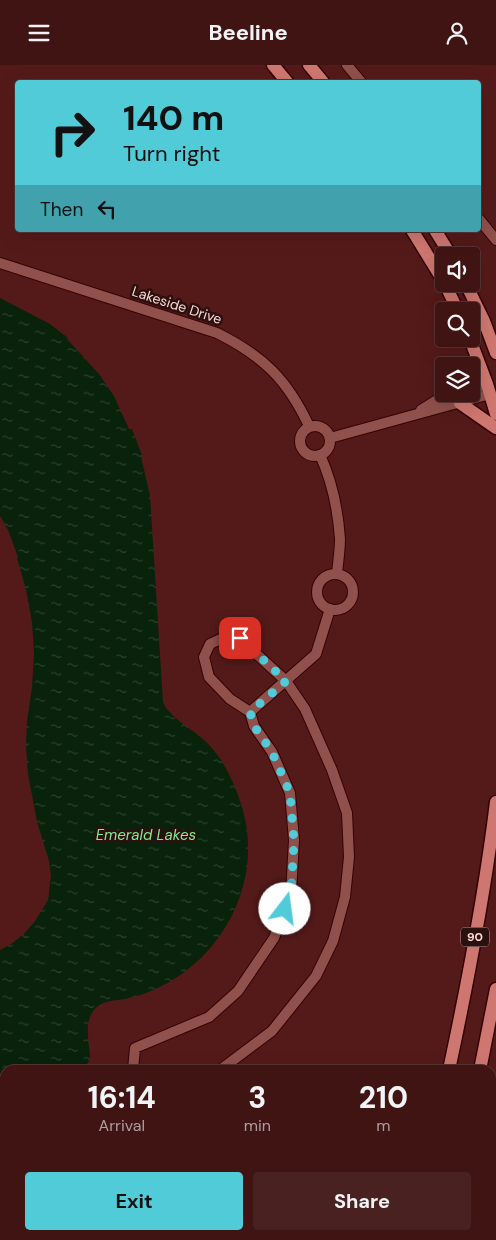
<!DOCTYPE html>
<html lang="en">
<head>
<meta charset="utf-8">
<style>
	:root { --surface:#3f1413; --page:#4a2121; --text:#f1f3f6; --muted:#ad9ea0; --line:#583333; --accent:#52cbd9 }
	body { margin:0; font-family:"DM Sans",sans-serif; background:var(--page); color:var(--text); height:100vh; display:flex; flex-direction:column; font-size:19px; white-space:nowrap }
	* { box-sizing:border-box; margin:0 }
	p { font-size:16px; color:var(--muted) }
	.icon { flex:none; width:28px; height:28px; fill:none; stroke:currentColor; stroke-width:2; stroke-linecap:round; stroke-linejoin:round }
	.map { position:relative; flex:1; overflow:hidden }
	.details { position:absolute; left:0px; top:1000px; width:496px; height:175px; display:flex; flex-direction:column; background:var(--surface); border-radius:15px 15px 0 0; box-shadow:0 5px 20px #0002,0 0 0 1px var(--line) }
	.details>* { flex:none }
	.hud { position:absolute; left:15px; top:15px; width:466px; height:152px; border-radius:5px; box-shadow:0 5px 20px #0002,0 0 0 1px var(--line); background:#52cbd9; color:#111; overflow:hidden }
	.controls { position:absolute; left:435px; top:182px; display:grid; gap:10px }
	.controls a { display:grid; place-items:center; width:45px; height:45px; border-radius:5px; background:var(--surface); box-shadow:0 5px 20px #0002,0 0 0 1px var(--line); font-size:25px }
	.pin { position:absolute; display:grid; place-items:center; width:42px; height:42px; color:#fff; margin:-21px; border-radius:10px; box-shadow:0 2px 8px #0006 }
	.me { position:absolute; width:55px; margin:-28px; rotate:15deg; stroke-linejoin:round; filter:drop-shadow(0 0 4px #0008) }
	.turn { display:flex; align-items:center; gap:18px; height:105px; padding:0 25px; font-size:22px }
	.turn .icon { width:65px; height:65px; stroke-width:2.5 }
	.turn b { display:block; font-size:35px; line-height:42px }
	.then { display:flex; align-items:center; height:48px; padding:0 25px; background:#0003; gap:10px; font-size:19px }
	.eta { display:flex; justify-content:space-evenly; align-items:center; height:85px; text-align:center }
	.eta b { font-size:30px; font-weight:700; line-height:35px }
	.primary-button { display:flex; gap:10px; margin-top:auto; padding:10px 25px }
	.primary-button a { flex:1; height:58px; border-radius:5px; background:var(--accent); color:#111; font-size:20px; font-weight:700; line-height:58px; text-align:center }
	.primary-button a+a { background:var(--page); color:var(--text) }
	header { display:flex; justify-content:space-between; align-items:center; height:65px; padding:0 25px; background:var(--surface); font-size:22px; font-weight:700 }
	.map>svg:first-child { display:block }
	.water { fill:url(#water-ripples) }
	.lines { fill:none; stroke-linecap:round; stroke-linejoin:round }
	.street-casing { stroke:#370003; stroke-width:12 }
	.secondary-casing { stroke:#370003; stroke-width:15 }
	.primary-casing { stroke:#370003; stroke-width:15 }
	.street { stroke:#90504b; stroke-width:10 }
	.secondary { stroke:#af645d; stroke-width:12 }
	.primary { stroke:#ce7770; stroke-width:12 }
	.route { stroke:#52cbd9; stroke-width:9; stroke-dasharray:0 16.2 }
	.labels { text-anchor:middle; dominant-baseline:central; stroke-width:5; stroke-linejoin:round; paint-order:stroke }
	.shield { fill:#2a100e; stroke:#be9b97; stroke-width:1 }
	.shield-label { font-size:12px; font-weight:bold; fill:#fdd7d2 }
	.street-label { font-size:14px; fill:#fdd7d2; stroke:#2a100e }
	.water-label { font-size:15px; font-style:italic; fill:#83ea8a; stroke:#2a100e }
</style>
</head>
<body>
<header><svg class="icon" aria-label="menu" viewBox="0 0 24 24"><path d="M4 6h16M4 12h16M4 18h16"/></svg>Beeline<svg class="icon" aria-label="person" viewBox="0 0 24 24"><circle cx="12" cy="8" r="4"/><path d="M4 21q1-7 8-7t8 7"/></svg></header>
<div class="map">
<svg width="496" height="1175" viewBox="0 0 496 1175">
	<defs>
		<pattern id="water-ripples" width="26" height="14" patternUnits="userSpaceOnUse" patternTransform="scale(1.25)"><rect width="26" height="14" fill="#09220c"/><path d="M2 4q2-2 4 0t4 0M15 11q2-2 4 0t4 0" fill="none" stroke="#2e412e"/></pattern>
	</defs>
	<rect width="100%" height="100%" fill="#541a19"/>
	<path class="water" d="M0 233 50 259 68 273 67 274 99 309 114 331 129 364H132L142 390 141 392 150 430 163 637C169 652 191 663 204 675 221 690 233 714 240 736 267 812 224 896 151 926 144 929 137 931 129 933 119 936 106 934 97 942 83 953 89 976 90 992L89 996 83 1005H5V1170H108L110 1175H0V885L11 879 24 869 35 856 48 835 51 810 49 796 37 757 28 709 26 682 27 656 32 622 34 589 32 557 26 525 17 493 18 492 8 465 0 451Z"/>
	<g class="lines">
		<g class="street-casing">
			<g id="street">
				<polyline points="347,0 362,18"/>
				<polyline points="479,154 496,175"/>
				<path d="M0 198 217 268C263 291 287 314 309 361"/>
				<polyline points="471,324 487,319"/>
				<polyline points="421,345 437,335 454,329"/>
				<circle cx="315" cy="376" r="15"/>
				<polyline points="330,373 490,329"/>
				<path d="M320 390C332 416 338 445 340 474 340 485 338 497 337 509"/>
				<circle cx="335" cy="527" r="18"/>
				<polyline points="250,647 316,589 330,544"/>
				<polyline points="133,1005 135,983 209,952 238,926 274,873 291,829 294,775 290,728 272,687 254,661 250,647 230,634 209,612 204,592 210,579 225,572 239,573 286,616 305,644 332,705 347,748 349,792 345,832 333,876 316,911 272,966 220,1005"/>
				<polyline points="491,1161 496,1150"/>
				<polyline points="486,1175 488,1170"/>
			</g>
		</g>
		<g class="secondary-casing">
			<g id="secondary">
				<polyline points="491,1090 496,1078"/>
				<polyline points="455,1175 457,1170"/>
			</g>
		</g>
		<g class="primary-casing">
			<g id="primary">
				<polyline points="273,0 288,18"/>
				<polyline points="309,0 324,18"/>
				<polyline points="412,165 444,217"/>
				<polyline points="435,165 451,191"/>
				<polyline points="445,219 458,246"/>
				<polyline points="466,219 484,256 496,288"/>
				<polyline points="470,274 487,319 496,349"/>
				<polyline points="445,332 447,329"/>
				<polyline points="460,338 496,363"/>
				<path d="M449 1005C468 916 485 827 496 737"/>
				<polyline points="480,1005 496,924"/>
				<polyline points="393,1175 396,1170"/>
				<polyline points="425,1175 427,1170"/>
			</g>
		</g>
		<use href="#street" class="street"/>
		<use href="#secondary" class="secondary"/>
		<use href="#primary" class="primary"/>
	</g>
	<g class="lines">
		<polyline class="route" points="240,573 286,616 250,647 254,661 272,687 290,728 294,776 291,829 285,844"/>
	</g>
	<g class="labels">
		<rect class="shield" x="461" y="862.5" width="28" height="19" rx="4"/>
		<g class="shield-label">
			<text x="475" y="872">90</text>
		</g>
		<g class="street-label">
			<text transform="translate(177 240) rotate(18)">Lakeside Drive</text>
		</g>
		<g class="water-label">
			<text x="146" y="770">Emerald Lakes</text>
		</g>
	</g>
</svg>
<div class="controls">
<a><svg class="icon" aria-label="sound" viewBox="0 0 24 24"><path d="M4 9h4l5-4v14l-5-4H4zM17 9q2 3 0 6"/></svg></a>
<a><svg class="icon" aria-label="search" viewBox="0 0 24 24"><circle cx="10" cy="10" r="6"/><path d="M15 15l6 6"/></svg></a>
<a><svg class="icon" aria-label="layers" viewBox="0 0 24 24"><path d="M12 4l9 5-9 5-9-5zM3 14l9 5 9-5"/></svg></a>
</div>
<div class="pin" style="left:240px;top:573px;background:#d93025"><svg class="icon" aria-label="arrive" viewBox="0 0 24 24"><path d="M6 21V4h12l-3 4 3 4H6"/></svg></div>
<svg class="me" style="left:285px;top:844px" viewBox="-20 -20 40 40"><circle r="19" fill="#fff"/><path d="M0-13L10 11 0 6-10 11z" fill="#52cbd9"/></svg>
<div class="hud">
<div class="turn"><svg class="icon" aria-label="right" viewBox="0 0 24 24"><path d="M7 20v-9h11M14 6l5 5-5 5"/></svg><div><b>140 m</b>Turn right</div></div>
<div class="then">Then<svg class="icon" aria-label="left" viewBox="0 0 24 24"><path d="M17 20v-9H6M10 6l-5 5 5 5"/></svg></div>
</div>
<section class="details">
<div class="eta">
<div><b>16:14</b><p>Arrival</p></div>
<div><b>3</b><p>min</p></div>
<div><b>210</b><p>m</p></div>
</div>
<div class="primary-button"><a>Exit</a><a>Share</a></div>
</section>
</div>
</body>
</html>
